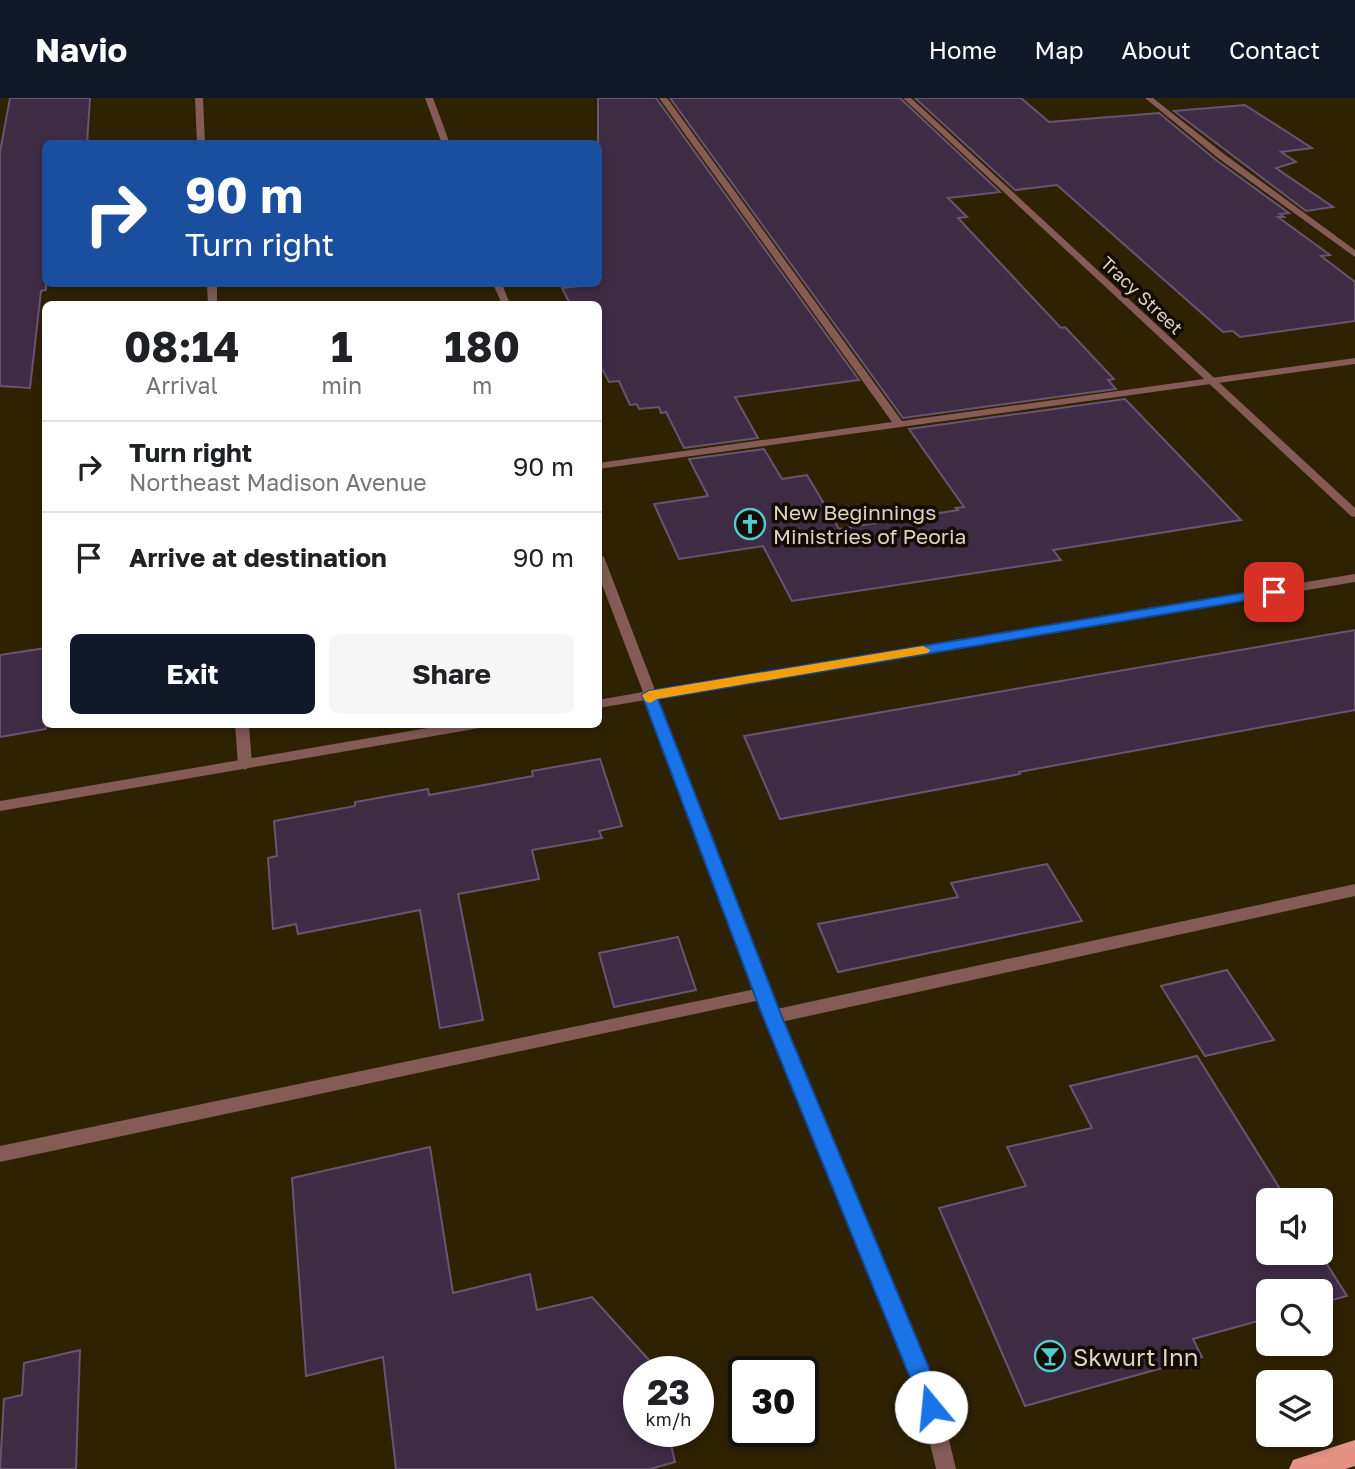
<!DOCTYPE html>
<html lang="en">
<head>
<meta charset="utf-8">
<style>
	:root { --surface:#fff; --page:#f6f6f6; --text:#202124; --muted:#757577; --line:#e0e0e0; --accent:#111827 }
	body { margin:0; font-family:"Golos Text",sans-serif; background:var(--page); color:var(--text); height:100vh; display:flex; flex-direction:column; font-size:26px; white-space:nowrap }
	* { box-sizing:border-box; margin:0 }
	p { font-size:23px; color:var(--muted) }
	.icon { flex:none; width:38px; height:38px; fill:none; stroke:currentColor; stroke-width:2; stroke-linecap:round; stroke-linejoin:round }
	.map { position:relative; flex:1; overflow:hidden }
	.drawer { position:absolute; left:42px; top:203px; width:560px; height:427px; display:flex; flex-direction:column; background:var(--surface); border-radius:10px; box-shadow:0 4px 10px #0003 }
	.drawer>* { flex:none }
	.guide { position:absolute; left:42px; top:42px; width:560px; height:147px; border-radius:10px; box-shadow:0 4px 10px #0003; background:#1a4fa0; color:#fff; overflow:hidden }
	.fabs { position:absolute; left:1256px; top:1090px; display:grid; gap:14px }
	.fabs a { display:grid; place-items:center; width:77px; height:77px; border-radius:10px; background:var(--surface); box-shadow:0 4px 10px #0003; font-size:35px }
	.speed { position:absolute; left:623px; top:1258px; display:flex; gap:14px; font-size:35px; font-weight:700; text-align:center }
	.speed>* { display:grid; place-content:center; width:91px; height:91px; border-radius:50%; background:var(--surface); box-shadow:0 4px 10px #0003; line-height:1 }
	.speed small { font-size:18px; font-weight:400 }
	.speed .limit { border:4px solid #111; border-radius:10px; background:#fff; color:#111 }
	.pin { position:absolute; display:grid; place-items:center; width:60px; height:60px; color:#fff; margin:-30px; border-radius:14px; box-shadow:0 4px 10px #0006 }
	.me { position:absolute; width:77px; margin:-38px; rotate:343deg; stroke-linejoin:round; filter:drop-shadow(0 0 5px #0008) }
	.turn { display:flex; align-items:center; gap:24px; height:147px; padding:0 28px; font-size:32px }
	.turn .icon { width:91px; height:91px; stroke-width:2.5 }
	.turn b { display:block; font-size:49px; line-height:60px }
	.eta { display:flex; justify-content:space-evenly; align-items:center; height:119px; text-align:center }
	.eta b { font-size:42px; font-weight:700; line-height:49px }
	.primary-button { display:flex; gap:14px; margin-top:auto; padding:14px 28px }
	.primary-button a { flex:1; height:80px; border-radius:10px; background:var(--accent); color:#fff; font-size:28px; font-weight:700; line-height:80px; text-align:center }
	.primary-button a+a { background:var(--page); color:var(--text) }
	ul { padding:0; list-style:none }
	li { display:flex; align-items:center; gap:21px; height:91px; padding:0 28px; border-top:2px solid var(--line) }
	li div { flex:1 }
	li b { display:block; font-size:26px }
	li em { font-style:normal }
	header { display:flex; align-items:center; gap:42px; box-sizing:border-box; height:98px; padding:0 35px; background:var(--accent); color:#fff }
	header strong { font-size:33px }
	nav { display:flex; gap:38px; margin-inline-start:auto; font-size:24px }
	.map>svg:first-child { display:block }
	.building { fill:#3e2c45; stroke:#68546f; stroke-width:2 }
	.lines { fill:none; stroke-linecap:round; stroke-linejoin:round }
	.service { fill:#845b55; fill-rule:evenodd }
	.minor { fill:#845b55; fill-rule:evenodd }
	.primary { fill:#e59285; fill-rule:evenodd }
	.route { fill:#1a73e8; stroke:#114b97; stroke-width:2 }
	.slow { fill:#f59e0b }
	.labels { text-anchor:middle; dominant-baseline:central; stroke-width:7; stroke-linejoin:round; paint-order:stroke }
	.far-street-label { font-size:18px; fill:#dbd4c2; stroke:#120c02 }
	.poi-label { font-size:21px; fill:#dbd4c2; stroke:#120c02; text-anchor:start }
	.near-poi-label { font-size:24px; fill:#dbd4c2; stroke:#120c02; text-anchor:start }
</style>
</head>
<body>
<header>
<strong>Navio</strong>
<nav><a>Home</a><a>Map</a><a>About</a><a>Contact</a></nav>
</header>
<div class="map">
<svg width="1355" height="1371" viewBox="0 0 1355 1371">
	<rect width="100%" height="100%" fill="#2e2203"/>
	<g class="building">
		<polygon points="10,0 90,0 87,46 46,46 46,192 41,193 30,290 0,288 0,54"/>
		<polygon points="598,0 656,0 859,282 735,299 758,340 684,350 666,314 661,315 659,309 639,311 637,306 630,307 619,283 609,284 598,263 598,206 570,206 562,190 598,186"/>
		<polygon points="670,0 900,0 1000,94 948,100 967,119 958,120 1061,230 1065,229 1114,281 1108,282 1116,291 903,320"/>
		<polygon points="915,0 1021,0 1049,24 1159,15 1216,62 1289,115 1280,116 1284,119 1278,119 1330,157 1321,158 1355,184 1355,223 1240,239 1233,233 1223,234 1057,87 1015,92"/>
		<polygon points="1245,7 1312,50 1281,54 1296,64 1276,70 1333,109 1306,113 1174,13"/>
		<polygon points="1125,301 1241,422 1053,452 1061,462 792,503 763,448 679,461 654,406 708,398 689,361 764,351 782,381 807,377 839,431 958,412 956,410 964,409 909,331"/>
		<polygon points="1355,532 1355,612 1019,674 1020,676 780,721 744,638"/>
		<polygon points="46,550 46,631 0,639 0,557"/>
		<polygon points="600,661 622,728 599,733 602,740 532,752 539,781 458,796 483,922 440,930 420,812 298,836 296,826 273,831 268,760 277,758 274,723 355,708 355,704 428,691 429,697 533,678 532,673"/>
		<polygon points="1047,766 1082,823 838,874 818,826 958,799 951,785"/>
		<polygon points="678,839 696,892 614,909 599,855"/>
		<polygon points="1227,872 1274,942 1205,958 1161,888"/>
		<polygon points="1197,958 1287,1102 1269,1102 1269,1155 1320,1155 1347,1198 1321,1205 1321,1194 1269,1194 1269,1220 1193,1241 1202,1259 1025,1308 939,1110 1026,1088 1007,1049 1092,1030 1070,988"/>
		<polygon points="430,1049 453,1195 530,1176 537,1212 592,1199 649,1262 652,1274 639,1274 639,1334 668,1334 675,1364 650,1371 396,1371 383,1259 306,1278 292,1080"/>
		<polygon points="80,1252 76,1371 0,1371 4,1301 22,1297 24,1265"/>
	</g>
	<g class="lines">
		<g class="service">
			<polygon points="195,0 203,0 205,46 197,46"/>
			<polygon points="659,0 667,0 902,323 1355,260 1355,266 598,371 598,365 892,324"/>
			<polygon points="1145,0 1153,0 1224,56 1355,152 1355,159 1218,60"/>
			<polygon points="207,186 217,186 217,206 208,206"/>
			<polygon points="235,626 249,626 252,667 245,672 238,667"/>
			<polygon points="1355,786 1355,798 772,926 766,924 764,919 766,914 772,912"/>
			<polygon points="765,889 771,890 773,895 771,900 765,901 0,1064 0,1048"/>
		</g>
		<g class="minor">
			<polygon points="425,0 433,0 450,46 442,46"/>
			<polygon points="903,0 911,0 1355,410 1355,419 1351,418"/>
			<polygon points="493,186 502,186 510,206 502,206"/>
			<polygon points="598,456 604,459 655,592 1355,476 1355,484 658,600 780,919 936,1288 956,1371 936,1371 916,1288 764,919 646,602 598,610 598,602 643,594 598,476"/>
			<polygon points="451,626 486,626 480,630 0,713 0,703"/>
		</g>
		<polygon class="primary" points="1355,1342 1355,1368 1345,1371 1289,1371 1293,1362"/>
	</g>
	<polygon class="route" points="1274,490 1281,494 1279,497 658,601 782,919 937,1289 942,1309 939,1317 931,1321 923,1317 914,1289 763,919 642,597 649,593"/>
	<polygon class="slow" points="923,548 930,552 928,555 657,601 650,605 645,603 642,597 649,593"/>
	<defs>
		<g id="church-ring" transform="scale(1.575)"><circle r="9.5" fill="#120c02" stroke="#51ccd3" stroke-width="1.5"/><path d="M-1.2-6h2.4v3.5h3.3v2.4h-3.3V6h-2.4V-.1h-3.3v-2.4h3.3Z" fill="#51ccd3"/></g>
		<g id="bar-ring" transform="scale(1.575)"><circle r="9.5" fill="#120c02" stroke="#51ccd3" stroke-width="1.5"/><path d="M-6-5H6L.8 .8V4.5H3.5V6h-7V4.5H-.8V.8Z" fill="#51ccd3"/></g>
	</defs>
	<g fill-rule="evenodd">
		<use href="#church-ring" x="750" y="426"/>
		<use href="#bar-ring" x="1050" y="1258"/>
	</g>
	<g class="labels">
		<g class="far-street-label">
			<text transform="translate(1142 197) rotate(43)">Tracy Street</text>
		</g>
		<g class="poi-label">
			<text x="773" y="414">New Beginnings<tspan x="773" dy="24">Ministries of Peoria</tspan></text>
		</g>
		<g class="near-poi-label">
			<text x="1073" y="1258">Skwurt Inn</text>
		</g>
	</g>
</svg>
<div class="fabs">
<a><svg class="icon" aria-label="sound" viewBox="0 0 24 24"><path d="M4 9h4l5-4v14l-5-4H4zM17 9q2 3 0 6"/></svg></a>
<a><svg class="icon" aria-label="search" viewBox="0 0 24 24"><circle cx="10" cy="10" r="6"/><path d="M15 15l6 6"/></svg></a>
<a><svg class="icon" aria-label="layers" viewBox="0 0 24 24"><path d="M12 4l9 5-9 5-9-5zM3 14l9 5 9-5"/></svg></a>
</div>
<div class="speed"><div>23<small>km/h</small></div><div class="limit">30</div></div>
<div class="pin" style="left:1274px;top:494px;background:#d93025"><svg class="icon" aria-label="arrive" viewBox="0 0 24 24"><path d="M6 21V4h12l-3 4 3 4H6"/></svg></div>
<svg class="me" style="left:931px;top:1309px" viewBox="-20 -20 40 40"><circle r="19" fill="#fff"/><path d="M0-13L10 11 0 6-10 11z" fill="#1a73e8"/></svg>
<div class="guide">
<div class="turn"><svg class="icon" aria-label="right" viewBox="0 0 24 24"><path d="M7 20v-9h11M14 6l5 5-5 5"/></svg><div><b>90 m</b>Turn right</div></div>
</div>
<section class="drawer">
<div class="eta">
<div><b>08:14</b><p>Arrival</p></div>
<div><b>1</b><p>min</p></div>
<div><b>180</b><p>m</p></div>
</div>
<ul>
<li><svg class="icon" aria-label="right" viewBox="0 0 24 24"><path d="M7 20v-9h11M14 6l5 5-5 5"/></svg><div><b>Turn right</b><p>Northeast Madison Avenue</p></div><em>90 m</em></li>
<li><svg class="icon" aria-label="arrive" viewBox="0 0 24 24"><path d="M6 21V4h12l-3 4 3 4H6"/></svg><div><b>Arrive at destination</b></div><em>90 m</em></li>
</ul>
<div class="primary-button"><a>Exit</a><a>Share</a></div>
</section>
</div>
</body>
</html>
